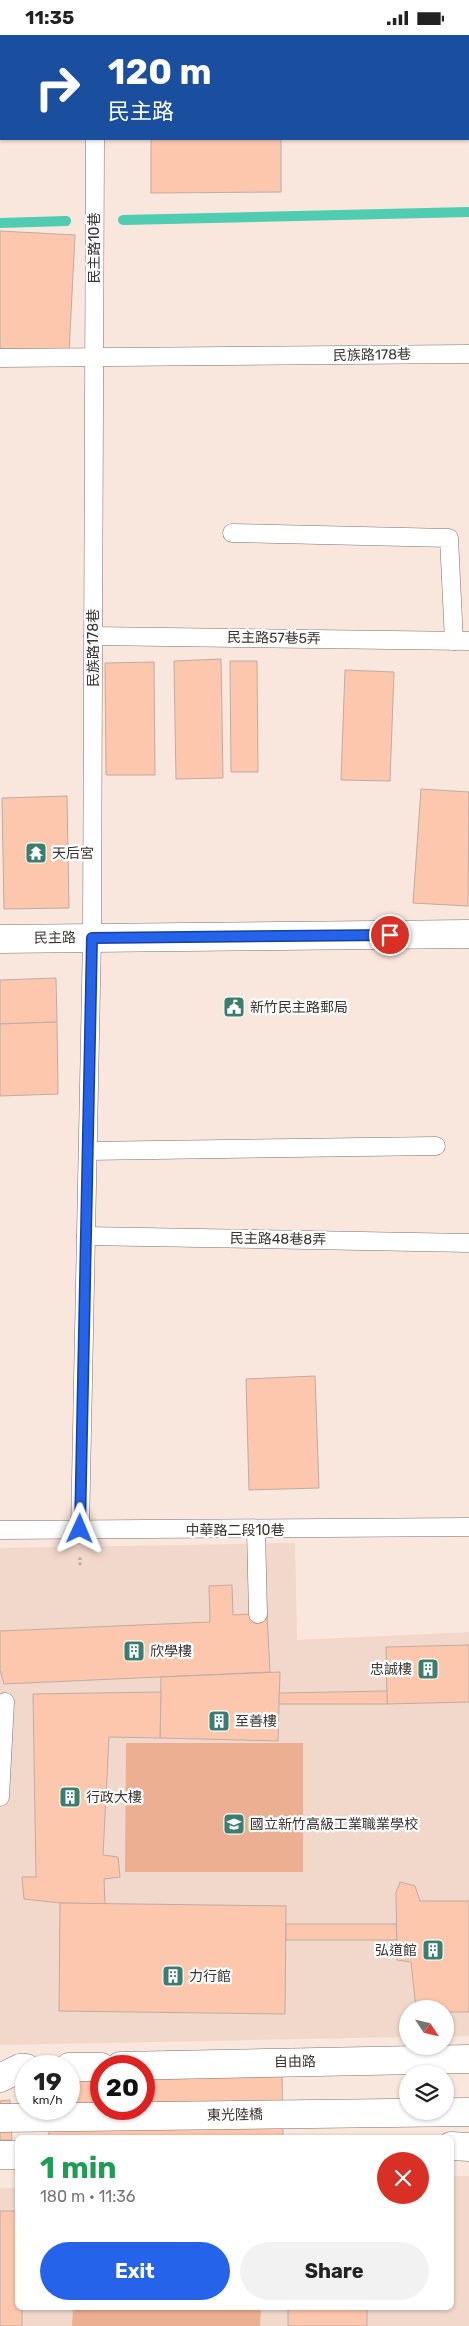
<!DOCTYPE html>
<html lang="en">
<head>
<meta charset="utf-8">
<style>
	:root { --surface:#fff; --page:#f2f2f2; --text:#222; --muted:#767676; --accent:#2563eb }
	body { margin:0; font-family:Rubik,"Noto Sans TC",sans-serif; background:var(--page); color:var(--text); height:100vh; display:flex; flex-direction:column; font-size:19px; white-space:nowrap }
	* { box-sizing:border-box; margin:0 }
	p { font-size:16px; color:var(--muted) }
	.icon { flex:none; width:28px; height:28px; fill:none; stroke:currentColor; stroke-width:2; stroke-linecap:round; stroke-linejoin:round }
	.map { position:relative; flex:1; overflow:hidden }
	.side { position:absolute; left:15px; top:2100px; width:439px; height:175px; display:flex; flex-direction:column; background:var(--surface); border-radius:8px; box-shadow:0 1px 4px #0004 }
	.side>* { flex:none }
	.guide { position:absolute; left:0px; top:0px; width:470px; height:105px; box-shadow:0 1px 4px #0004; background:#1a4fa0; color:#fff; overflow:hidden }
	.needle { width:32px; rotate:125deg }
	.controls { position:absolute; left:399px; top:1965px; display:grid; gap:10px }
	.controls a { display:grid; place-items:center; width:55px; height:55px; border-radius:50%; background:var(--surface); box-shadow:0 1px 4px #0004; font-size:25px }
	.speed { position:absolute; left:15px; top:2020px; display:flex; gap:10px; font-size:25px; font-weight:700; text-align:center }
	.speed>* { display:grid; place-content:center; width:65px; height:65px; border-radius:50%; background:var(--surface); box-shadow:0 1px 4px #0004; line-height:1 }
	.speed small { font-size:12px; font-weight:400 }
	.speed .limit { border:8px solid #d22; background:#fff; color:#111 }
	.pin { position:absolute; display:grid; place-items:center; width:42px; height:42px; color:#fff; margin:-21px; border:2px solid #fff; border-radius:50%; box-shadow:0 1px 5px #0007 }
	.me { position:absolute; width:55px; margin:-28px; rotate:1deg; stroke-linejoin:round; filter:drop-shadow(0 0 4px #0008) }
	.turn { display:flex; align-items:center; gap:18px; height:105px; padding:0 25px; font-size:22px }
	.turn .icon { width:65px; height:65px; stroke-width:2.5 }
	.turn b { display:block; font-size:35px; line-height:42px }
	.round { display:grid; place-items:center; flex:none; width:52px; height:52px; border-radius:26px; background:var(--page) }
	.overview { display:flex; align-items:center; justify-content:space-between; height:85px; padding:0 25px }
	h1 { font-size:30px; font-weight:700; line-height:38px; color:#1e9e55 }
	.action { display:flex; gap:10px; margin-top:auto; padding:10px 25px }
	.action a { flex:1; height:58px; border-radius:30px; background:var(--accent); color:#fff; font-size:20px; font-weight:700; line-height:58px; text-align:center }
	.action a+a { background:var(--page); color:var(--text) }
	.status { display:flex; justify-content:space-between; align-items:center; height:35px; padding:0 25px; background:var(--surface); direction:ltr }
	.status svg { height:14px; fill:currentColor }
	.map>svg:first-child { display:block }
	.built { fill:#f1d8cb }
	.green { fill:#ecaf91 }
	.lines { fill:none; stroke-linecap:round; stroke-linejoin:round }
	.stream { stroke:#50ccb1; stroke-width:10 }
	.building { fill:#fdc7ad; stroke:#beaca4 }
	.lane-casing { stroke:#817169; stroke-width:19 }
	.street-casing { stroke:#817169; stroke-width:29 }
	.path { stroke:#b7a8a1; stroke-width:3; stroke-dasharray:2.5 2.5; stroke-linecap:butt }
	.lane { stroke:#fff; stroke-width:18 }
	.street { stroke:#fff; stroke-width:28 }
	.secondary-bridge-casing { stroke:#817169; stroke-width:29; stroke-linecap:butt }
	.secondary-bridge { stroke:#fff; stroke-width:28 }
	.route-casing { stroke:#184099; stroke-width:12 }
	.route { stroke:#2563eb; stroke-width:9 }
	.labels { text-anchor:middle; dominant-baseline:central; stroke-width:4.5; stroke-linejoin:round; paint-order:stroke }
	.street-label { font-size:14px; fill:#3a332f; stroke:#fff }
	.poi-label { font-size:14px; fill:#3a332f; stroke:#fff; text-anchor:start }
</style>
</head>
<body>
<div class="status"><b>11:35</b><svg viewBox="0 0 49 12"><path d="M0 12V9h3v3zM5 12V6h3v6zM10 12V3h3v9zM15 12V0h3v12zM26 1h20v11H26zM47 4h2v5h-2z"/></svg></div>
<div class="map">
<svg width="469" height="2291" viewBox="0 0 469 2291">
	<rect width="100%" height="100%" fill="#f9e6dd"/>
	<g class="built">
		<polygon points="295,1508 297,1605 469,1597 469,2001 445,2002 445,1974 408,1974 407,2002 0,2010 0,1513"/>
		<polygon points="451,2141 469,2141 469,2291 0,2291 0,2153 17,2153 18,2272 451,2272"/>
	</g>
	<g class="green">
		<polygon points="126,1708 303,1708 303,1837 125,1837"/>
		<polygon points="73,2273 261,2273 260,2291 72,2291"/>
	</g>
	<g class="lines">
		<g class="stream">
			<polyline points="123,185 469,177"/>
			<polyline points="0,188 66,186"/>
		</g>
	</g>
	<g class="building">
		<polygon points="107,0 237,0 107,1"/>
		<polygon points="151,104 281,104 281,157 151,158"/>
		<polygon points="0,196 75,200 69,318 0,315"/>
		<polygon points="221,624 223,743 176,744 174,626"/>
		<polygon points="230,626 257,626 258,737 231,737"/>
		<polygon points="154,627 155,740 106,740 105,628"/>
		<polygon points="345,635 394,637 390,746 341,745"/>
		<polygon points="421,754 469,757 468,871 413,868"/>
		<polygon points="67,761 69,873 4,874 2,763"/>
		<polygon points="56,943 57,987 0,989 0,945"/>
		<polygon points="57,987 58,1059 0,1061 0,989"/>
		<polygon points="315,1341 319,1453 249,1455 246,1344"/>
		<polygon points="232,1550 233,1580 267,1578 270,1637 4,1649 0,1635 0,1596 210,1587 209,1551"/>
		<polygon points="469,1610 469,1667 387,1669 386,1612"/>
		<polygon points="280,1637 278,1706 160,1703 161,1642"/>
		<polygon points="387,1656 387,1669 279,1669 279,1658"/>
		<polygon points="161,1657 160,1703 109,1702 103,1820 118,1822 120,1842 104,1844 105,1869 60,1868 24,1864 22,1842 36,1842 33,1659"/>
		<polygon points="400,1847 415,1851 420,1866 469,1866 469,1977 445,1977 445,1974 416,1974 411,1927 397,1925 396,1858"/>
		<polygon points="60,1868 286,1871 285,1979 59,1976"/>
		<polygon points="286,1889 396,1889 397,1905 286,1905"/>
		<polygon points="282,2039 283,2102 49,2102 48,2074 69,2074 69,2041 101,2041 101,2074 144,2074 144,2040"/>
		<polygon points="10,2065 12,2105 0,2105 0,2066"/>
		<polygon points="0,2176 18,2176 18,2272 22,2272 22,2291 0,2291"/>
		<rect x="288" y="2272" width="79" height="19"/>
	</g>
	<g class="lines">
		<g class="lane-casing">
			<g id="lane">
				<polyline points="95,1 95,0"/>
				<polyline points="0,323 469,319"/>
				<polyline points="232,498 449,503 454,606"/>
				<polyline points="93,601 469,606"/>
				<polyline points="88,1116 436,1111"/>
				<polyline points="86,1201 469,1208"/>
				<polyline points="0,1495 469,1492"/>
				<polyline points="80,1495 92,903 95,104"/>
				<polyline points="256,1495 258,1579"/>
				<polyline points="0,1762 5,1667"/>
			</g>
		</g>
		<g class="street-casing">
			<g id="street">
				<polyline points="0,904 469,899"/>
				<polyline points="120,2031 469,2024"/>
				<polyline points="69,2032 101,2032"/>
				<polyline points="0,2043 20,2033 26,2033"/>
				<polyline points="451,2111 469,2112"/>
				<polyline points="0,2120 18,2120"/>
			</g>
		</g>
		<polyline class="path" points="80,1530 80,1520"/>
		<use href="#lane" class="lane"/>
		<use href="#street" class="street"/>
		<g class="secondary-bridge-casing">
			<polyline id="secondary-bridge" points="0,2083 469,2077"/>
		</g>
		<use href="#secondary-bridge" class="secondary-bridge"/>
	</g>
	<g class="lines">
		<g class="route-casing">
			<polyline id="route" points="80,1494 92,903 390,900"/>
		</g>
		<use href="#route" class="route"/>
	</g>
	<defs>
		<g id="temple-square" transform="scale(1.125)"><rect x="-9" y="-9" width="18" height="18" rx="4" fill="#3c7e6e" stroke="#fff"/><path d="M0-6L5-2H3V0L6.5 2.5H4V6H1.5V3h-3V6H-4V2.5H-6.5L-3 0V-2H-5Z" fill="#fff"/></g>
		<g id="civic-square" transform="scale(1.125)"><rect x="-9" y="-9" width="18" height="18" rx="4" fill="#3c7e6e" stroke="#fff"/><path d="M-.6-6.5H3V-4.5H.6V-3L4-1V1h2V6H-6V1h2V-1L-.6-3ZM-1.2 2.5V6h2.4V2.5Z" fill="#fff"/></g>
		<g id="building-square" transform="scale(1.125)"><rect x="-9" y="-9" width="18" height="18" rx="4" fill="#3c7e6e" stroke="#fff"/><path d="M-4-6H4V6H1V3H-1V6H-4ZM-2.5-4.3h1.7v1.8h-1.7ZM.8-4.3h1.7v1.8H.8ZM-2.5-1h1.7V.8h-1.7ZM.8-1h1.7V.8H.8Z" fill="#fff"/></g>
		<g id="school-square" transform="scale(1.125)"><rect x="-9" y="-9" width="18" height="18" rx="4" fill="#3c7e6e" stroke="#fff"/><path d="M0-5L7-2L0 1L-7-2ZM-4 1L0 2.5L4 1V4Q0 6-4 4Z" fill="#fff"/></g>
	</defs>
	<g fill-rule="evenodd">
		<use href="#temple-square" x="36" y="818"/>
		<use href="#civic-square" x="234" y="972"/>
		<use href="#building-square" x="134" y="1616"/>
		<use href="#building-square" x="428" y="1634"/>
		<use href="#building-square" x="219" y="1686"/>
		<use href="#building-square" x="70" y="1762"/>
		<use href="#school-square" x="234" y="1789"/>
		<use href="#building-square" x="433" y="1915"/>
		<use href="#building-square" x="173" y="1941"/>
	</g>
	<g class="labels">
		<g class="street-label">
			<text transform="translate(94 213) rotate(-90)">民主路10巷</text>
			<text transform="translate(372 320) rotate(-1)">民族路178巷</text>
			<text transform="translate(274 603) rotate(1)">民主路57巷5弄</text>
			<text transform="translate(93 613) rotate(-90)">民族路178巷</text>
			<text transform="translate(55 903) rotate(-1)">民主路</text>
			<text transform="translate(278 1204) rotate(1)">民主路48巷8弄</text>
			<text x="235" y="1495">中華路二段10巷</text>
			<text transform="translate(295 2027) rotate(-1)">自由路</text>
			<text transform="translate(235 2080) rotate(-1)">東光陸橋</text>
		</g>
		<g class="poi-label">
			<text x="52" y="818">天后宮</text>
			<text x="250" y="972">新竹民主路郵局</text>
			<text x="150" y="1616">欣學樓</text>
			<text x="412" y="1634" text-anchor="end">忠誠樓</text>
			<text x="235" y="1686">至善樓</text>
			<text x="86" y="1762">行政大樓</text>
			<text x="250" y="1789">國立新竹高級工業職業學校</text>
			<text x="417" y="1915" text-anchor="end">弘道館</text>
			<text x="189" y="1941">力行館</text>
		</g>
	</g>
</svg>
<div class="controls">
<a><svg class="needle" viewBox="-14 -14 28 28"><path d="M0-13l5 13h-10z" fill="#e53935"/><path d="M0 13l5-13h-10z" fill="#767676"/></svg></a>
<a><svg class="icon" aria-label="layers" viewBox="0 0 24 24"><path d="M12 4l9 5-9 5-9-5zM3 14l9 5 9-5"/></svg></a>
</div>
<div class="speed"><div>19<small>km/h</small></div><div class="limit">20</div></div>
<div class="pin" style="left:390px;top:900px;background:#d93025"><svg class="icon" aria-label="arrive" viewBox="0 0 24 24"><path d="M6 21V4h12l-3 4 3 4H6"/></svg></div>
<svg class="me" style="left:80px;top:1494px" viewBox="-20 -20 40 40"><path d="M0-17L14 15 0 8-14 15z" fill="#2563eb" stroke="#fff" stroke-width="4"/></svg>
<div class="guide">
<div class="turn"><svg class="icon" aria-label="right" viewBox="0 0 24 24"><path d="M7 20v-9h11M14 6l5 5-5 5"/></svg><div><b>120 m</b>民主路</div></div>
</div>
<section class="side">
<div class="overview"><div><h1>1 min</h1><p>180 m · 11:36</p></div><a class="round" style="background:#d93025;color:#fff"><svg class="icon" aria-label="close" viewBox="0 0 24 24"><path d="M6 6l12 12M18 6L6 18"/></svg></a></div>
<div class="action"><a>Exit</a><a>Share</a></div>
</section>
</div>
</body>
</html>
